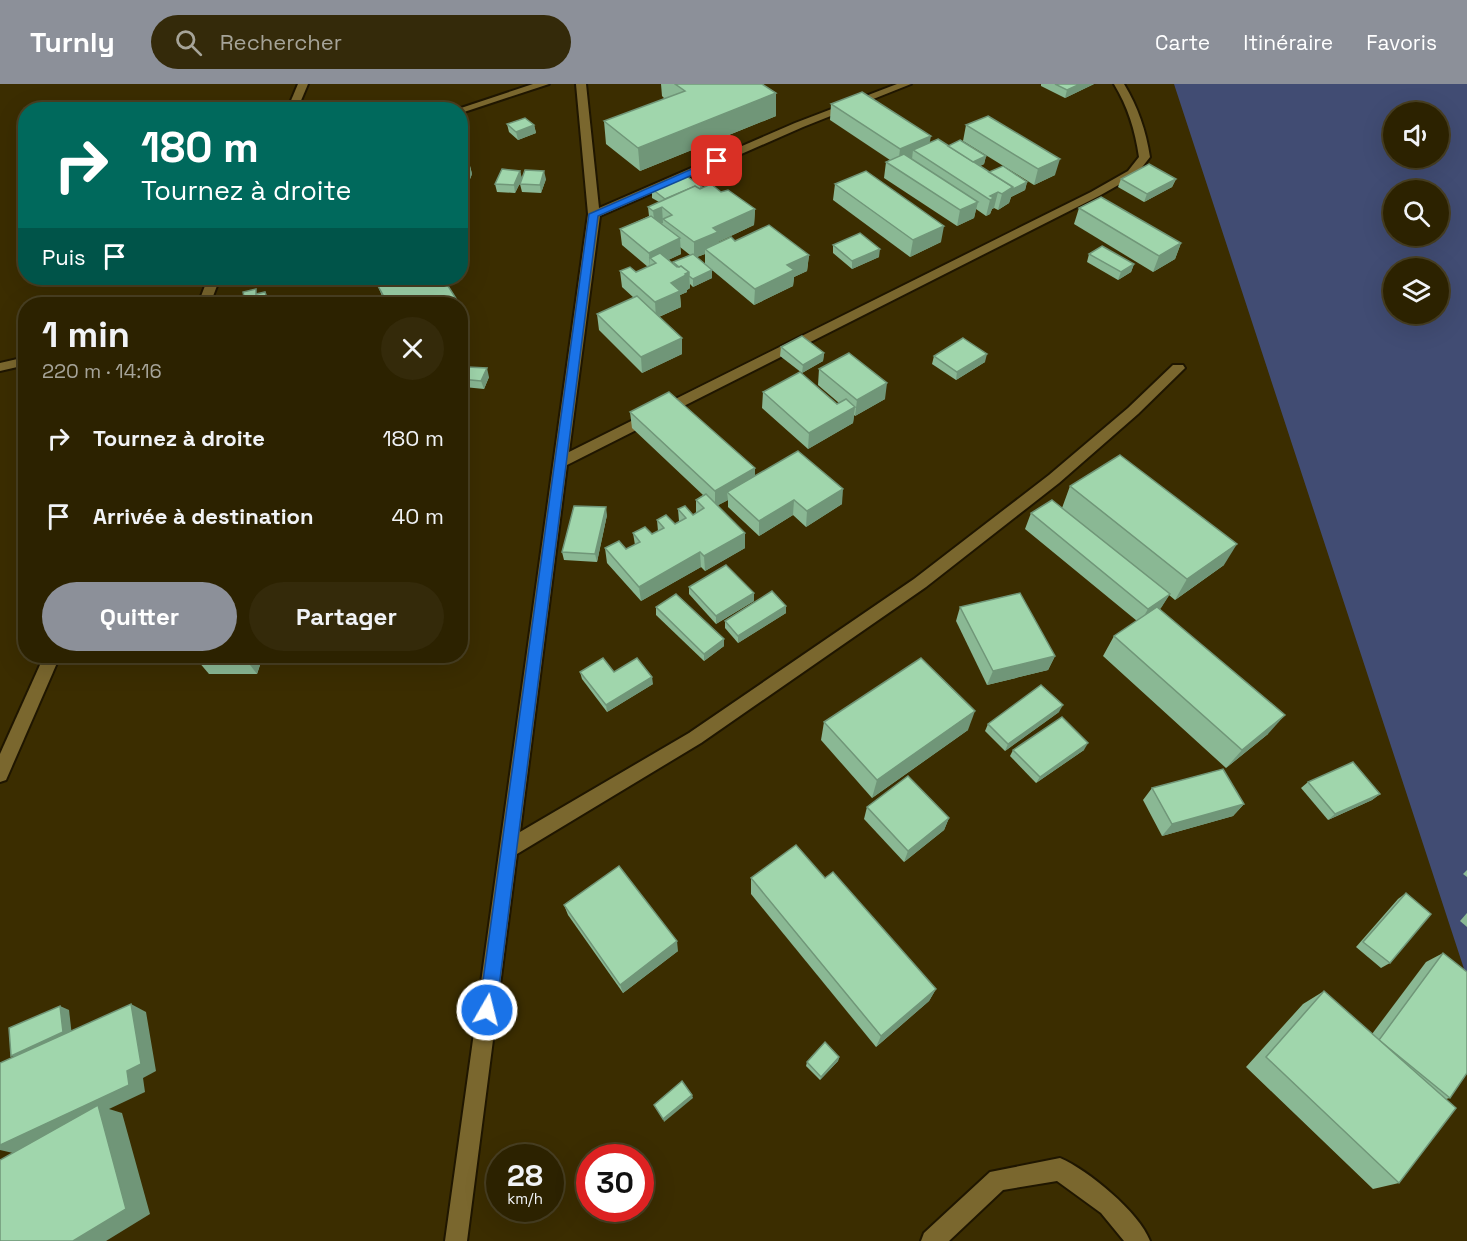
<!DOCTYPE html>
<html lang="fr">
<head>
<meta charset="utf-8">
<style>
	:root { --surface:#2c2200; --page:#342a0a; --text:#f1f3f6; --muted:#a6a499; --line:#483f22; --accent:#8c9099 }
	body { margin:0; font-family:"Space Grotesk",sans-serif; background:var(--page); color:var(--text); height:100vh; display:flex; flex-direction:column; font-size:22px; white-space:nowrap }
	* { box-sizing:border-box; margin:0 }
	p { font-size:20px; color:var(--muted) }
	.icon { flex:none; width:33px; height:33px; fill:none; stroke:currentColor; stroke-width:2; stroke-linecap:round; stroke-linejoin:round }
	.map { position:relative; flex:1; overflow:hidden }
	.details { position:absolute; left:18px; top:213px; width:450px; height:366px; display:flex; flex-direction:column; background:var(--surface); border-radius:24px; box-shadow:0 6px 24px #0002,0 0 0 2px var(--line) }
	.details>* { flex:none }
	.guide { position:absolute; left:18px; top:18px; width:450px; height:183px; border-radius:24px; box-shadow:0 6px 24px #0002,0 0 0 2px var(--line); background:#00695c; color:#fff; overflow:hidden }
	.buttons { position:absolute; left:1383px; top:18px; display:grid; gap:12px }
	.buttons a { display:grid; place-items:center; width:66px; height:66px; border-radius:50%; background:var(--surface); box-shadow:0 6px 24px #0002,0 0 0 2px var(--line); font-size:30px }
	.speed { position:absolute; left:486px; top:1060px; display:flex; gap:12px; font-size:30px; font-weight:700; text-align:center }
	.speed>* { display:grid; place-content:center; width:78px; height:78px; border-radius:50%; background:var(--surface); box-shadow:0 6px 24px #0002,0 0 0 2px var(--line); line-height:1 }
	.speed small { font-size:15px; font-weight:400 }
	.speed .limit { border:9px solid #d22; background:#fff; color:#111 }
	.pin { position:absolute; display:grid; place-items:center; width:51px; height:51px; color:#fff; margin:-26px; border-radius:12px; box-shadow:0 3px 9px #0006 }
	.me { position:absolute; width:66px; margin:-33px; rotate:8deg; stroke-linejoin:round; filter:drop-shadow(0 0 4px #0008) }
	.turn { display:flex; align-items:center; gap:21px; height:126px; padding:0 24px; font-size:27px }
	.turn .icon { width:78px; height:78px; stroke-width:2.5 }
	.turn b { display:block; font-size:42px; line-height:51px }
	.then { display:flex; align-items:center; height:57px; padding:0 24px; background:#0003; gap:12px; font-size:22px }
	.round { display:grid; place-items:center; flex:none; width:63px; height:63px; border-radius:32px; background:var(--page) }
	.summary { display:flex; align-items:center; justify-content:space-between; height:102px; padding:0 24px }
	h1 { font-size:36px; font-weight:700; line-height:45px }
	.button { display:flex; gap:12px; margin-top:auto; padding:12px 24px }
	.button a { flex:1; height:69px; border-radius:36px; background:var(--accent); color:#fff; font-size:24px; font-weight:700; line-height:69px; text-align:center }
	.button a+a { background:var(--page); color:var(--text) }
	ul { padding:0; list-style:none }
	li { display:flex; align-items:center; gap:18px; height:78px; padding:0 24px }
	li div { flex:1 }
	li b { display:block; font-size:22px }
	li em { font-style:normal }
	header { display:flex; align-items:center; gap:36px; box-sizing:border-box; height:84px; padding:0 30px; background:var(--accent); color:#fff }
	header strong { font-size:28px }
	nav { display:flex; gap:33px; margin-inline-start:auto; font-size:21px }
	.search { width:420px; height:54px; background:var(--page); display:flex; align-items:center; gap:15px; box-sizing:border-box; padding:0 21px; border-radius:33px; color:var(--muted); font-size:22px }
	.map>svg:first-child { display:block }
	.green { fill:#414c73; fill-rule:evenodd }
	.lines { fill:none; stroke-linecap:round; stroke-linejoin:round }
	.minor-casing { stroke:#1f1600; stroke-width:4 }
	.minor { fill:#7a672e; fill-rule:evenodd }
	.wall { fill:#8ab894; fill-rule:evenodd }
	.shaded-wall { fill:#709678 }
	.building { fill:#a0d6ac; stroke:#709678; stroke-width:1.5 }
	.route { fill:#1a73e8; stroke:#114b97; stroke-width:1.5 }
</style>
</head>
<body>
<header>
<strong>Turnly</strong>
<div class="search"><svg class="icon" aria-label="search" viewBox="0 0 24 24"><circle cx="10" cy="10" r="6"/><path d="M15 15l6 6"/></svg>Rechercher</div>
<nav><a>Carte</a><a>Itinéraire</a><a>Favoris</a></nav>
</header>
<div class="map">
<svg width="1467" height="1157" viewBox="0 0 1467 1157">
	<rect width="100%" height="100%" fill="#3b2d00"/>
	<path class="green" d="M1174 0H1467V894ZM1394 28H1438V74H1394ZM1394 106H1438V152H1394ZM1394 184H1438V230H1394Z"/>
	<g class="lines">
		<g class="minor-casing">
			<g id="minor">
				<polygon points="298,0 308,0 297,26 287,26"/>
				<polygon points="533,0 549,0 464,28 455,26"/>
				<path d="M576 0H586L599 124 795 39 897 0H911L803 43 600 132 569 368 1091 108 1128 87 1139 73C1135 46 1128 23 1114 0H1124C1138 23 1146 47 1150 73L1136 91 1099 112 567 381 520 748 689 649 914 495 1049 391 1128 324 1173 281H1183L1185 284 1138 330 1059 399 926 503 701 659 517 770 467 1157H445L588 130Z"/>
				<polygon points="208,194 220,194 210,220 198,220"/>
				<polygon points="26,273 26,281 0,287 0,279"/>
				<polygon points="44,572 60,572 6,696 0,698 0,670"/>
				<path d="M1060 1074C1088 1086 1139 1128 1150 1157H1124L1101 1129 1057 1097 1003 1106 949 1157H921L924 1149 990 1088Z"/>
			</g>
		</g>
		<use href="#minor" class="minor"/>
	</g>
	<g class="wall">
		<polygon points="661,0 762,0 776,32 640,87 606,60 604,37 665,15 662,12"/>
		<polygon points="1041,0 1094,0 1065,14 1041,2"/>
		<polygon points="831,20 929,59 948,62 986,72 984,80 980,82 989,88 1027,98 1025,106 1011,113 1009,119 998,126 994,124 992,125 990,130 986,132 976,125 974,134 957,142 884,94 886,78 890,76 830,36"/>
		<polygon points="507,40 534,41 536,49 518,56 509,48"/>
		<polygon points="966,41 1055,91 1034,101 963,57"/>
		<polygon points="460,73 468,74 472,90 468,100 463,100 460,106"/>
		<polygon points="520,87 522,95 515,109 497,108 495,100"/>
		<polygon points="546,95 541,109 522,108 520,100"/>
		<polygon points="1121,95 1176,95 1172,103 1144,118 1118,103"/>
		<polygon points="835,100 941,158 910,173 833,116"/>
		<path d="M702 104 721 108 755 125 754 141 718 158V159L735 157 809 171 807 187 794 193 793 202 754 221 712 186V194L693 203 690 200V204L687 206V208L680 211 681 223 659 233 682 270 642 289 599 246 597 230 634 214 622 203 620 187 636 188 648 183 622 161 620 145 649 132 648 123 659 118 652 114V105ZM680 163 690 171 673 178V180L668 176 681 170ZM705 170V181L697 173Z"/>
		<polygon points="1079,124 1181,159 1175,175 1153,188 1074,140"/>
		<polygon points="833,161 879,173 852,185 833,169"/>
		<polygon points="1089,170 1134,180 1131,188 1118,196 1087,178"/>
		<polygon points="268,194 319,194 315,202 271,201"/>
		<polygon points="378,202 458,220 385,220"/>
		<polygon points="781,263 824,269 823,277 802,289 780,272"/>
		<polygon points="934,272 985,278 956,296 932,280"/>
		<polygon points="460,275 465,288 489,293 484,305 464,303 463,299 460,305"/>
		<polygon points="819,285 885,315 855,332 854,331 853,339 808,365 762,324 763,308 837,320 839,319 818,301"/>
		<polygon points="630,328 755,392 842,420 806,443 793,431 759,452 728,423 728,416 718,421 745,464 705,487 701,483 641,517 607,479 605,464 626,465 635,461 633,449 652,450 658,447 657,436 675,440 679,437 678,425 693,431 696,429 696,416 703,411 632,344"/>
		<polygon points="1070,402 1224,481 1175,516 1169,511 1160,525 1268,650 1226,684 1103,572 1114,552 1137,537 1025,445 1031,429 1062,424"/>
		<polygon points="607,431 597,478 564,476 562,468"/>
		<polygon points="689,503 754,517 716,540 689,510"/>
		<polygon points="786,522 786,529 738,559 725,544 725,537"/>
		<polygon points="656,523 724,562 704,577 656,531"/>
		<polygon points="960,523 1055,572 1048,586 987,601 956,537"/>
		<polygon points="263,572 257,590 209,590 198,577"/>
		<polygon points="580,588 653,600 607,628 582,595"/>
		<polygon points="1059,628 1005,667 985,647 988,640"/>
		<polygon points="824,638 968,646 872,714 821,656"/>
		<polygon points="1013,666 1084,666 1036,699 1010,672"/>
		<polygon points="1308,698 1380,710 1372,716 1328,736 1301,704"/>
		<polygon points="1152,704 1244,720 1233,732 1162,752 1143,716"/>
		<polygon points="867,723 949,734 944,746 904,778 864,735"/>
		<polygon points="1467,786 1467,793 1463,790"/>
		<polygon points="751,794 825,794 936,905 929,917 876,963 751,810"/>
		<polygon points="1406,809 1390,879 1381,884 1356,863 1398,815"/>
		<polygon points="564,821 678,867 623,909 568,831"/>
		<polygon points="1467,829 1467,843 1460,837"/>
		<polygon points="1443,869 1450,1014 1446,1015 1399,1099 1373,1105 1246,983 1303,920 1324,907 1372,950 1426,878"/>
		<polygon points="839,973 838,977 820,996 806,982 807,978"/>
	</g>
	<g class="shaded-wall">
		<polygon points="1080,0 1094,0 1065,14 1067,6"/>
		<polygon points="776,9 776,32 640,87 638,64"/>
		<polygon points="534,41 536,49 518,56 516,48"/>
		<polygon points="931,52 928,67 913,66 912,75 898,81 900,65"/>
		<polygon points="986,72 984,80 968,88 969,80"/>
		<polygon points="468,74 472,90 468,100 464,84"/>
		<polygon points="1060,75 1055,91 1034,101 1038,85"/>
		<polygon points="520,87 522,95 515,109 514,101"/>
		<polygon points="544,87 546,95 541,109 540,101"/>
		<polygon points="460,89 463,100 460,106"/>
		<polygon points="1176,95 1172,103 1144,118 1147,110"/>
		<polygon points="1027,98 1025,106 1011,113 1009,119 998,126 1002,110 1013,103"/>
		<polygon points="998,108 994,124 992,125 990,130 986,132 990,116 990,112"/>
		<polygon points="978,118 974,134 957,142 960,126"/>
		<polygon points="662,123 663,139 655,143 653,127"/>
		<polygon points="755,125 754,141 718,158 718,164 705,165 705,170 694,174 694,158 713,144"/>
		<polygon points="944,142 941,158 910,173 913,156"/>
		<polygon points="680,154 681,170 656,182 656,179 650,174 650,185 649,169"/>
		<polygon points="1181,159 1175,175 1153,188 1159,172"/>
		<polygon points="880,165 879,173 852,185 852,177"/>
		<polygon points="809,171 807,187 794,193 793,202 754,221 755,205 787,181"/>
		<polygon points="1134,180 1131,188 1118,196 1121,188"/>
		<polygon points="712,186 712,194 693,203 693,195"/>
		<polygon points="689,188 690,204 687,206 687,208 680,211 681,223 656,234 655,218 671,199"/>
		<polygon points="312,194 319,194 315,202"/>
		<polygon points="457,216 458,220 442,220"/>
		<polygon points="682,254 682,270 642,289 641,273"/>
		<polygon points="824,269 823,277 802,289 803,281"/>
		<polygon points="987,270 985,278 956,296 957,288"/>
		<polygon points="461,275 465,291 461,295 463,299 460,305"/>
		<polygon points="487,284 489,293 484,305 481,297"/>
		<polygon points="887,299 885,315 855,332 857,316"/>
		<polygon points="855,323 853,339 808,365 809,349"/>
		<polygon points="755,384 755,400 727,408 728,416 715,423 715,407"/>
		<polygon points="843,405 842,420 806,443 807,427"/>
		<polygon points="794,416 793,431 759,452 759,437"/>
		<polygon points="606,423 607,431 597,478 595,470"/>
		<polygon points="745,449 745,464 705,487 704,472"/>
		<polygon points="1237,460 1224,481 1175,516 1187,495"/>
		<polygon points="700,468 701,483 641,517 639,503"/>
		<polygon points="754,509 754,517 716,540 716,532"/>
		<polygon points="1170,510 1161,524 1140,539 1148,525"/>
		<polygon points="786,522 786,529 738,559 738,552"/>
		<polygon points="724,555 724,562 704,577 704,570"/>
		<polygon points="249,572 263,572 257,590 247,577"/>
		<polygon points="1055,572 1048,586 987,601 993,587"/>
		<polygon points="652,593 653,600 607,628 606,621"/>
		<polygon points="1063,621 1059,628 1005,667 1008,660"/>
		<polygon points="975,627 968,646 872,714 877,696"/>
		<polygon points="1285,631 1268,650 1226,684 1242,666"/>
		<polygon points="1088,659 1084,666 1036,699 1040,693"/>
		<polygon points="1380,710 1372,716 1328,736 1335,730"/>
		<polygon points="1244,720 1233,732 1162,752 1172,740"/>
		<polygon points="949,734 944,746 904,778 908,767"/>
		<polygon points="677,857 678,867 623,909 620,901"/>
		<polygon points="936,905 929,917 876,963 881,952"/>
		<polygon points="131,920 146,928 156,987 143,994 145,1008 109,1025 122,1029 150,1130 106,1157 73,1157 13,1069 0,1066 0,1061 127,987"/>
		<polygon points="60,922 69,926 72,952 21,975 11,972"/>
		<polygon points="839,973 838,977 820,996 821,993"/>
		<polygon points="692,1011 693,1014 664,1038 663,1035"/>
	</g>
	<g class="building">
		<polygon points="675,0 762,0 776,9 638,64 604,37 685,7"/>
		<polygon points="1055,0 1080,0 1067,6"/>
		<polygon points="862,8 931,52 900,65 831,20"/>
		<polygon points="988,32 1060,75 1038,85 966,41"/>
		<polygon points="525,34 534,41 516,48 507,40"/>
		<polygon points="938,55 1013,103 1002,110 998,108 990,112 994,114 990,116 913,66"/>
		<polygon points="960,56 986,72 973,78 948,62"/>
		<polygon points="904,70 978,118 960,126 886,78"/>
		<polygon points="460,73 468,74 464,84 460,84"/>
		<polygon points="1149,80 1176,95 1147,110 1121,95"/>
		<polygon points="1003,82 1027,98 1013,105 1013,103 989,88"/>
		<polygon points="502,85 520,87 514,101 495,100"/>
		<polygon points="525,86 544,87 540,101 520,100"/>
		<polygon points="866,87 944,142 913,156 835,100"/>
		<polygon points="685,91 702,103 699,105 695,102 665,115 652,105"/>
		<polygon points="711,100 721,108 728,106 755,125 713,144 718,148 694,158 663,135 672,131 662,123 653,127 648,123 695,102 700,105"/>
		<polygon points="1101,113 1181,159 1159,172 1079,124"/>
		<polygon points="651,132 680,154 649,169 620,145"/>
		<polygon points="769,141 809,171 787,181 794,186 755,205 705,165 731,153 735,157"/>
		<polygon points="860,149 880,165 852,177 833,161"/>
		<polygon points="1102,162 1134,180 1121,188 1089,170"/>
		<polygon points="660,169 677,183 681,182 689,188 685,190 686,191 671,199 680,207 655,218 620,187 630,183 636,188 656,179 650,174"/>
		<polygon points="693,170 712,186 693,195 689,192 689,188 681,182 679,183 673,178"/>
		<polygon points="405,194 443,194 457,216 442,220 388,220 378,202"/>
		<polygon points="256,205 256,210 265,208 269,220 238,220 236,215 244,213 243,208"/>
		<polygon points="637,212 682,254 641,273 597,230"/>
		<polygon points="802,252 824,269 803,281 781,263"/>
		<polygon points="963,254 987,270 957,288 934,272"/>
		<polygon points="849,269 887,299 857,316 819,285"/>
		<polygon points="467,283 487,284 481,297 461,295"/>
		<polygon points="800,288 837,320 846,315 855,323 809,349 763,308"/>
		<polygon points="669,308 755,384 715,407 630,328"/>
		<polygon points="798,367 843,405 807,427 794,416 759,437 727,408"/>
		<polygon points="1120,371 1237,460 1187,495 1070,402"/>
		<polygon points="706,410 745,449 704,472 700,468 639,503 605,464 619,457 626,465 640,458 633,449 645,443 652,450 664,444 657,436 666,431 675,440 686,434 678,425 685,422 693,431 704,424 696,416"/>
		<polygon points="1052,416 1170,510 1148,525 1031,429"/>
		<polygon points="574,422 606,423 595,470 562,468"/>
		<polygon points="726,481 754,509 716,532 689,503"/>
		<polygon points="772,507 786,522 738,552 725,537"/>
		<polygon points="1020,509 1055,572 993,587 960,523"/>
		<polygon points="676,510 724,555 704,570 656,523"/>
		<polygon points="1157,523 1285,631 1242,666 1114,552"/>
		<polygon points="200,572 249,572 247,577 198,577"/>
		<polygon points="603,574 614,588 637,574 652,593 606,621 580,588"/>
		<polygon points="921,574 975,627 877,696 824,638"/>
		<polygon points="1041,601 1063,621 1008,660 988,640"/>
		<polygon points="1062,633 1088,659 1040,693 1013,666"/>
		<polygon points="1353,678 1380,710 1335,730 1308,698"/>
		<polygon points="1223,685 1244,720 1172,740 1152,704"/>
		<polygon points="908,692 949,734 908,767 867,723"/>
		<polygon points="796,761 825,794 833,788 936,905 881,952 751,794"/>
		<polygon points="619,782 677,857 620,901 564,821"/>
		<polygon points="1406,809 1431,830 1390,879 1363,858"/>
		<polygon points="1443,869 1467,888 1467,989 1450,1014 1379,956"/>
		<polygon points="1324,907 1456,1024 1399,1099 1266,973"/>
		<polygon points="131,920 141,980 127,987 129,1001 0,1061 0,979"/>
		<polygon points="60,922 63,948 11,972 9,944"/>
		<polygon points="825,958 839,973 821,993 807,978"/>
		<polygon points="682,997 692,1011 663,1035 654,1021"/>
		<polygon points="98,1021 126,1125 73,1157 0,1157 0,1076"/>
	</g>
	<polygon class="route" points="717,74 720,75 720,79 598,132 496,926 493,932 487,935 481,932 479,926 589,130"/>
</svg>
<div class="buttons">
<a><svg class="icon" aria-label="sound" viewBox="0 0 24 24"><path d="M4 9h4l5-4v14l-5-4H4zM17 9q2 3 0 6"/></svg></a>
<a><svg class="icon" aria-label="search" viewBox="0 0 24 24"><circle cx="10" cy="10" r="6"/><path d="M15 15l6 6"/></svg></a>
<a><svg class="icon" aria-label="layers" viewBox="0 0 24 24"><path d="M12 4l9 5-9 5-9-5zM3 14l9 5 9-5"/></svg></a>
</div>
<div class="speed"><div>28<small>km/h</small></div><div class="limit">30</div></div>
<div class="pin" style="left:717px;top:77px;background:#d93025"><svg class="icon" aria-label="arrive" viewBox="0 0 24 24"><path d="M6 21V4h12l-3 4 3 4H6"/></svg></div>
<svg class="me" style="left:487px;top:926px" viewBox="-20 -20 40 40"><circle r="17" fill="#1a73e8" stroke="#fff" stroke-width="3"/><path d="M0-11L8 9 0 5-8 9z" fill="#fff"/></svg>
<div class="guide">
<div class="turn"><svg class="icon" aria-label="right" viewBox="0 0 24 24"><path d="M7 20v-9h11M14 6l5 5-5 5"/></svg><div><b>180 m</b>Tournez à droite</div></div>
<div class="then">Puis<svg class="icon" aria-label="arrive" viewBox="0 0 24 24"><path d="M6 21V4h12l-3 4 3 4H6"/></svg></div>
</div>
<section class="details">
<div class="summary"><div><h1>1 min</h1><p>220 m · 14:16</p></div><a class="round"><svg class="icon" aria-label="close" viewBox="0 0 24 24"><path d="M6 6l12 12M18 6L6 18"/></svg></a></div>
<ul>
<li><svg class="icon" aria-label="right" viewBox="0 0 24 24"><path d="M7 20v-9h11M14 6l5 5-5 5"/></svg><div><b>Tournez à droite</b></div><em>180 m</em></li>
<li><svg class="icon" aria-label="arrive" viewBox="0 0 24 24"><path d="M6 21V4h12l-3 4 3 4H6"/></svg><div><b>Arrivée à destination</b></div><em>40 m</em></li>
</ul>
<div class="button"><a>Quitter</a><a>Partager</a></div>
</section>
</div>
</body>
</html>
